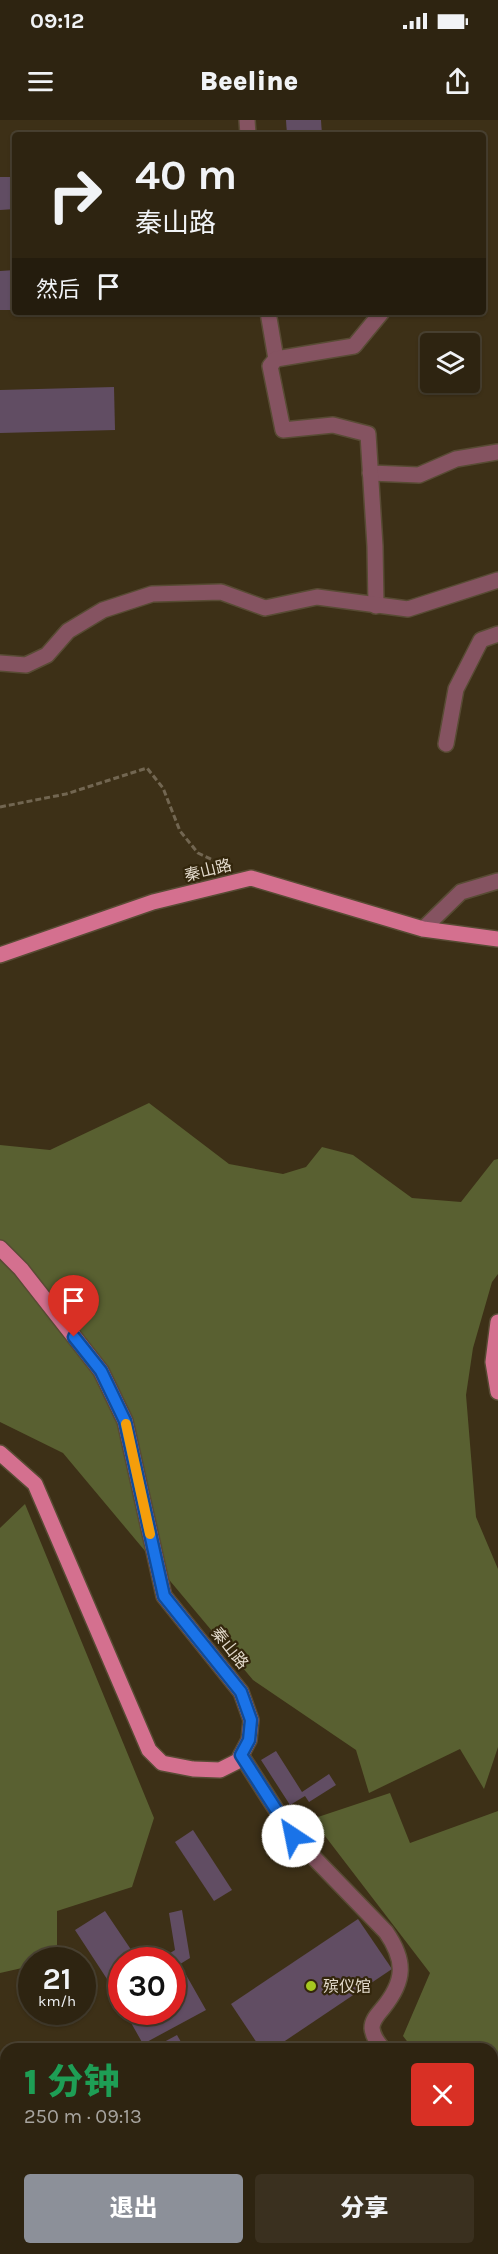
<!DOCTYPE html>
<html lang="zh">
<head>
<meta charset="utf-8">
<style>
	:root { --surface:#2e2411; --page:#3a301f; --text:#f1f3f6; --muted:#a7a49f; --line:#494131; --accent:#8c9099 }
	body { margin:0; font-family:Karla,"Noto Sans SC",sans-serif; background:var(--page); color:var(--text); height:100vh; display:flex; flex-direction:column; font-size:22px; white-space:nowrap }
	* { box-sizing:border-box; margin:0 }
	p { font-size:20px; color:var(--muted) }
	.icon { flex:none; width:33px; height:33px; fill:none; stroke:currentColor; stroke-width:2; stroke-linecap:round; stroke-linejoin:round }
	.map { position:relative; flex:1; overflow:hidden }
	.details { position:absolute; left:0px; top:1923px; width:498px; height:212px; display:flex; flex-direction:column; background:var(--surface); border-radius:18px 18px 0 0; box-shadow:0 2px 4px #0004,0 0 0 2px var(--line) }
	.details>* { flex:none }
	.guide { position:absolute; left:12px; top:12px; width:474px; height:183px; border-radius:6px; box-shadow:0 2px 4px #0004,0 0 0 2px var(--line); background:#2e2411; color:var(--text); overflow:hidden }
	.buttons { position:absolute; left:420px; top:213px; display:grid; gap:12px }
	.buttons a { display:grid; place-items:center; width:60px; height:60px; border-radius:6px; background:var(--surface); box-shadow:0 2px 4px #0004,0 0 0 2px var(--line); font-size:30px }
	.speed { position:absolute; left:18px; top:1827px; display:flex; gap:12px; font-size:30px; font-weight:700; text-align:center }
	.speed>* { display:grid; place-content:center; width:78px; height:78px; border-radius:50%; background:var(--surface); box-shadow:0 2px 4px #0004,0 0 0 2px var(--line); line-height:1 }
	.speed small { font-size:15px; font-weight:400 }
	.speed .limit { border:9px solid #d22; background:#fff; color:#111 }
	.pin { position:absolute; display:grid; place-items:center; width:51px; height:51px; color:#fff; margin:-62px -26px; border-radius:50% 50% 50% 0; rotate:-45deg; box-shadow:0 0 6px #0007 }
	.pin .icon { rotate:45deg }
	.me { position:absolute; width:66px; margin:-33px; rotate:326deg; stroke-linejoin:round; filter:drop-shadow(0 0 4px #0008) }
	.turn { display:flex; align-items:center; gap:21px; height:126px; padding:0 24px; font-size:27px }
	.turn .icon { width:78px; height:78px; stroke-width:2.5 }
	.turn b { display:block; font-size:42px; line-height:51px }
	.then { display:flex; align-items:center; height:57px; padding:0 24px; background:#0003; gap:12px; font-size:22px }
	.round { display:grid; place-items:center; flex:none; width:63px; height:63px; border-radius:6px; background:var(--page) }
	.summary { display:flex; align-items:center; justify-content:space-between; height:102px; padding:0 24px }
	h1 { font-size:36px; font-weight:800; line-height:45px; color:#1e9e55 }
	.primary-button { display:flex; gap:12px; margin-top:auto; padding:12px 24px }
	.primary-button a { flex:1; height:69px; border-radius:6px; background:var(--accent); color:#fff; font-size:24px; font-weight:800; line-height:69px; text-align:center }
	.primary-button a+a { background:var(--page); color:var(--text) }
	.status { display:flex; justify-content:space-between; align-items:center; height:42px; padding:0 30px; background:var(--surface); direction:ltr }
	.status svg { height:16px; fill:currentColor }
	header { display:flex; justify-content:space-between; align-items:center; height:78px; padding:0 24px; background:var(--surface); font-size:27px; font-weight:800 }
	.map>svg:first-child { display:block }
	.green { fill:#596031 }
	.building { fill:#614d63 }
	.lines { fill:none; stroke-linecap:round; stroke-linejoin:round }
	.minor-casing { stroke:#584b34; stroke-width:18 }
	.major-casing { stroke:#584b34; stroke-width:18 }
	.highway-casing { stroke:#584b34; stroke-width:21 }
	.path { stroke:#726651; stroke-width:3; stroke-dasharray:6 3; stroke-linecap:butt }
	.minor { stroke:#855361; stroke-width:15 }
	.major { stroke:#d4708f; stroke-width:15 }
	.highway { stroke:#f37ba1; stroke-width:18 }
	.route-casing { stroke:#114b97; stroke-width:15 }
	.route { stroke:#1a73e8; stroke-width:10 }
	.slow { stroke:#f59e0b; stroke-width:10 }
	.poi-dot { fill:#a6c820; stroke:#33260c; stroke-width:2 }
	.labels { text-anchor:middle; dominant-baseline:central; stroke-width:4.5; stroke-linejoin:round; paint-order:stroke }
	.street-label { font-size:16px; fill:#e3dacc; stroke:#33260c }
	.poi-label { font-size:16px; fill:#e3dacc; stroke:#33260c; text-anchor:start }
</style>
</head>
<body>
<div class="status"><b>09:12</b><svg viewBox="0 0 49 12"><path d="M0 12V9h3v3zM5 12V6h3v6zM10 12V3h3v9zM15 12V0h3v12zM26 1h20v11H26zM47 4h2v5h-2z"/></svg></div>
<header><svg class="icon" aria-label="menu" viewBox="0 0 24 24"><path d="M4 6h16M4 12h16M4 18h16"/></svg>Beeline<svg class="icon" aria-label="share" viewBox="0 0 24 24"><path d="M12 15V3M7 8l5-5 5 5M5 13v7h14v-7"/></svg></header>
<div class="map">
<svg width="498" height="2134" viewBox="0 0 498 2134">
	<rect width="100%" height="100%" fill="#3d3017"/>
	<g class="green">
		<polygon points="149,983 229,1044 283,1054 306,1047 322,1027 353,1035 412,1078 461,1082 494,1040 498,1039 498,1154 492,1162 473,1228 466,1275 476,1397 498,1449 498,1627 484,1669 460,1629 369,1673 356,1630 253,1560 63,1333 0,1302 0,1025 50,1030"/>
		<polygon points="25,1384 154,1698 132,1767 57,1791 57,1840 32,1840 31,1846 0,1853 0,1408"/>
		<polygon points="390,1673 410,1723 498,1691 498,1965 492,1968 492,1929 413,1929 403,1916 430,1853 312,1699"/>
	</g>
	<g class="building">
		<polygon points="286,0 321,0 322,15 287,15"/>
		<polygon points="0,57 15,57 15,89 0,90"/>
		<polygon points="15,150 15,190 0,190 0,151"/>
		<polygon points="114,267 115,310 0,313 0,270"/>
		<polygon points="276,1631 302,1672 329,1654 336,1665 309,1682 305,1676 290,1685 261,1640"/>
		<polygon points="193,1710 232,1770 214,1781 175,1722"/>
		<polygon points="182,1790 190,1838 172,1849 172,1840 159,1840 175,1830 169,1793"/>
		<polygon points="105,1791 138,1840 122,1840 122,1882 75,1810"/>
		<polygon points="358,1799 392,1849 273,1929 261,1929 231,1884"/>
		<polygon points="185,1853 206,1890 143,1924 125,1892 172,1892 172,1860"/>
		<polygon points="177,1915 185,1929 168,1929 164,1922"/>
		<polygon points="223,1921 228,1929 208,1929"/>
	</g>
	<g class="lines">
		<g class="minor-casing">
			<g id="minor">
				<polyline points="247,0 248,15"/>
				<polyline points="268,192 276,239"/>
				<polyline points="370,353 419,355 456,339 498,332"/>
				<polyline points="376,486 375,426 368,314 333,305 283,310 270,246 276,239 354,226 382,192"/>
				<polyline points="0,543 26,545 47,535 68,511 103,490 152,474 221,472 265,488 317,477 408,489 498,460"/>
				<polyline points="446,624 456,569 481,520 498,514"/>
				<polyline points="423,809 461,772 498,761"/>
				<path d="M241 1635 293 1716 386 1812C406 1841 405 1861 383 1888 378 1894 372 1900 372 1908 373 1917 378 1923 383 1929"/>
			</g>
		</g>
		<g class="major-casing">
			<g id="major">
				<polyline points="0,835 153,782 251,758 423,809 498,819"/>
				<polyline points="0,1128 21,1149 101,1251 125,1301 164,1476 241,1572 251,1600 249,1620 238,1641 220,1650 193,1649 162,1643 149,1630 35,1364 0,1333"/>
				<polyline points="498,1202 493,1242 498,1272"/>
			</g>
		</g>
		<g class="highway-casing">
			<g id="highway">
				<polyline points="0,1967 6,2015"/>
				<polyline points="0,2072 6,2119"/>
				<polyline points="21,2128 21,2134"/>
			</g>
		</g>
		<g class="path">
			<polyline points="0,687 66,674 147,648 163,668 180,711 198,733 230,748"/>
			<polyline points="492,1976 498,1973"/>
		</g>
		<use href="#minor" class="minor"/>
		<use href="#major" class="major"/>
		<use href="#highway" class="highway"/>
	</g>
	<g class="lines">
		<g class="route-casing">
			<polyline id="route" points="74,1217 101,1251 125,1301 164,1476 241,1572 251,1600 249,1620 241,1635 293,1716"/>
		</g>
		<use href="#route" class="route"/>
		<polyline class="slow" points="126,1304 150,1414"/>
	</g>
	<circle class="poi-dot" cx="311" cy="1866" r="6"/>
	<g class="labels">
		<g class="street-label">
			<text transform="translate(208 750) rotate(-14)">秦山路</text>
			<text transform="translate(230 1528) rotate(51)">秦山路</text>
		</g>
		<g class="poi-label">
			<text x="323" y="1866">殡仪馆</text>
		</g>
	</g>
</svg>
<div class="buttons">
<a><svg class="icon" aria-label="layers" viewBox="0 0 24 24"><path d="M12 4l9 5-9 5-9-5zM3 14l9 5 9-5"/></svg></a>
</div>
<div class="speed"><div>21<small>km/h</small></div><div class="limit">30</div></div>
<div class="pin" style="left:74px;top:1217px;background:#d93025"><svg class="icon" aria-label="arrive" viewBox="0 0 24 24"><path d="M6 21V4h12l-3 4 3 4H6"/></svg></div>
<svg class="me" style="left:293px;top:1716px" viewBox="-20 -20 40 40"><circle r="19" fill="#fff"/><path d="M0-13L10 11 0 6-10 11z" fill="#1a73e8"/></svg>
<div class="guide">
<div class="turn"><svg class="icon" aria-label="right" viewBox="0 0 24 24"><path d="M7 20v-9h11M14 6l5 5-5 5"/></svg><div><b>40 m</b>秦山路</div></div>
<div class="then">然后<svg class="icon" aria-label="arrive" viewBox="0 0 24 24"><path d="M6 21V4h12l-3 4 3 4H6"/></svg></div>
</div>
<section class="details">
<div class="summary"><div><h1>1 分钟</h1><p>250 m · 09:13</p></div><a class="round" style="background:#d93025;color:#fff"><svg class="icon" aria-label="close" viewBox="0 0 24 24"><path d="M6 6l12 12M18 6L6 18"/></svg></a></div>
<div class="primary-button"><a>退出</a><a>分享</a></div>
</section>
</div>
</body>
</html>
